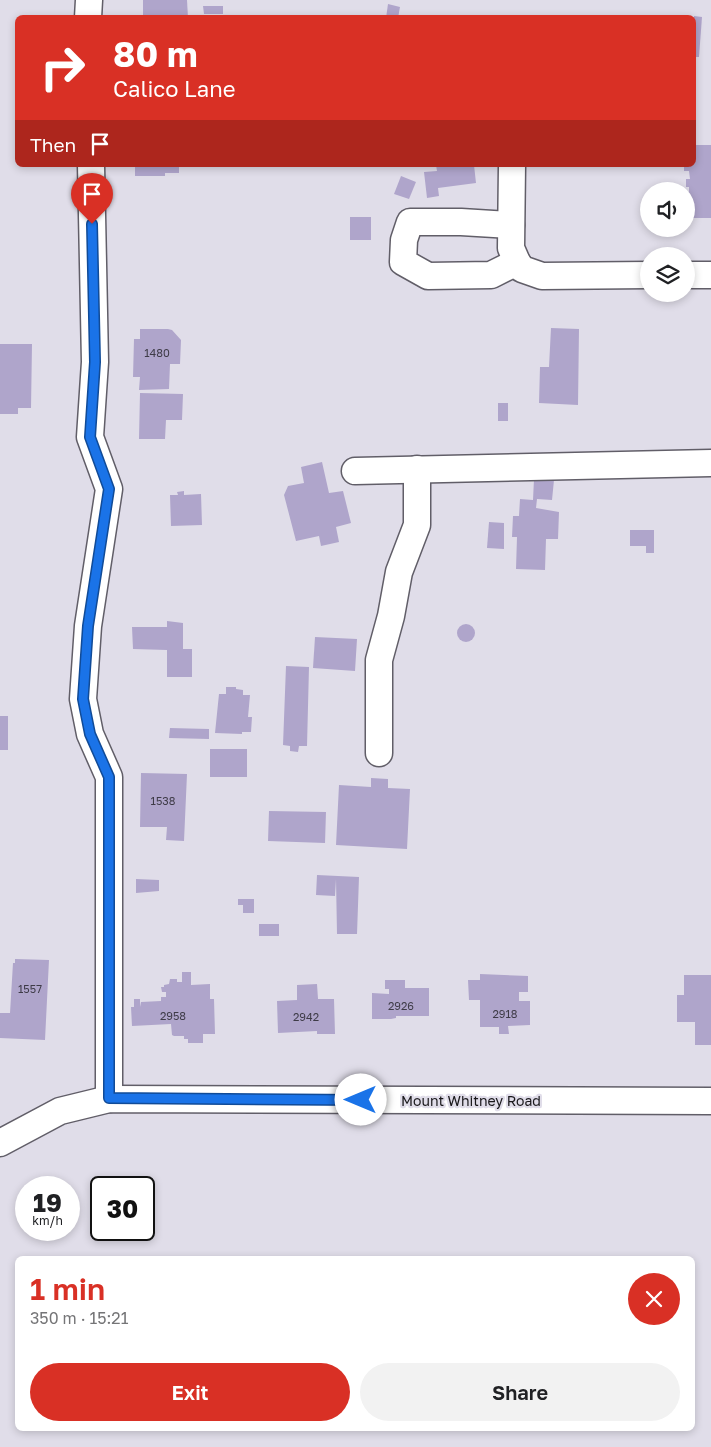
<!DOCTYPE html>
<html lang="en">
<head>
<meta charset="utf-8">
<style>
	:root { --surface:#fff; --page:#f2f2f2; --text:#202124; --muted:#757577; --accent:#d93025 }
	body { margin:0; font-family:"Golos Text",sans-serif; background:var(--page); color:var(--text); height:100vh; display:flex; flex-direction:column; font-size:19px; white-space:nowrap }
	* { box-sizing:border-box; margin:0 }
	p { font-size:16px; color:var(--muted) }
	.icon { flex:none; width:28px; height:28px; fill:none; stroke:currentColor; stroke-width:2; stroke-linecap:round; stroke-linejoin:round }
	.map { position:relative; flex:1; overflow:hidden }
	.panel { position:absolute; left:15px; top:1256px; width:680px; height:175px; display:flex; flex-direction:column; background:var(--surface); border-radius:8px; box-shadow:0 2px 8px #0003 }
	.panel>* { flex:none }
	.guide { position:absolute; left:15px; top:15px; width:681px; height:152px; border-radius:8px; box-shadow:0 2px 8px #0003; background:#d93025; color:#fff; overflow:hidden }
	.fabs { position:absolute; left:640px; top:182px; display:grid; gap:10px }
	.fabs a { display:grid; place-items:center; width:55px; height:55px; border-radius:50%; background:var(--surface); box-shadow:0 2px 8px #0003; font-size:25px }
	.speed { position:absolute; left:15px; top:1176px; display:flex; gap:10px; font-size:25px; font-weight:700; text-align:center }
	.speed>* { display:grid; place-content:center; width:65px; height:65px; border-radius:50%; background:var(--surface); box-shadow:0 2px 8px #0003; line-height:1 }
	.speed small { font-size:12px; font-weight:400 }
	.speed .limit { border:2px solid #111; border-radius:8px; background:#fff; color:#111 }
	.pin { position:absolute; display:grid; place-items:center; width:42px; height:42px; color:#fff; margin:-51px -21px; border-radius:50% 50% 50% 0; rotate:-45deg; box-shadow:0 0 5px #0007 }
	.pin .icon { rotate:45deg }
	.me { position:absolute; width:55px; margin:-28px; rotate:270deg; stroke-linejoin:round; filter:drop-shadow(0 0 4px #0008) }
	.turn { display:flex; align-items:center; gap:18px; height:105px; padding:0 15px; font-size:22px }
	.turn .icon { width:65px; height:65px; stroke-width:2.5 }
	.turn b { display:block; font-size:35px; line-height:42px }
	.then { display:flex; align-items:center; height:48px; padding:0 15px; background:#0003; gap:10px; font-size:19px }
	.round { display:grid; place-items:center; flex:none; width:52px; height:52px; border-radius:26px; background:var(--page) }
	.headline { display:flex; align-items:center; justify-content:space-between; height:85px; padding:0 15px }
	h1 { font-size:30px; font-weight:600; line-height:38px; color:var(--accent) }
	.cta { display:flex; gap:10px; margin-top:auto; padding:10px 15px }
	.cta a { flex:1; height:58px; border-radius:30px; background:var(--accent); color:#fff; font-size:20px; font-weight:600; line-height:58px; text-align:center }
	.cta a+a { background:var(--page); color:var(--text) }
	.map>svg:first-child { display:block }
	.building { fill:#afa5cb }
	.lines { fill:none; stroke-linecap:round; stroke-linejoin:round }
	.minor-casing { stroke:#615e68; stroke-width:29 }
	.minor { stroke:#fff; stroke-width:26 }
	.route-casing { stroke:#114b97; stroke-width:12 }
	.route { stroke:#1a73e8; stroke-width:9 }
	.labels { text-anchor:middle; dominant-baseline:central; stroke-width:4.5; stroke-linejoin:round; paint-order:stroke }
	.number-label { font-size:11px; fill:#3e3b47 }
	.street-label { font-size:14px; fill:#19181b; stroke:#e0dde9 }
</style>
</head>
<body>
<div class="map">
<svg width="711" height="1447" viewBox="0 0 711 1447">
	<rect width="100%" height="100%" fill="#e0dde9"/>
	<g class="building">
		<polygon points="143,0 187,0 188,18 143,18"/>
		<polygon points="388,4 400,7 398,18 386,18"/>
		<polygon points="203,6 223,6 223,14 204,14"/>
		<polygon points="694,16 702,17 699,57 694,57"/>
		<polygon points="694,145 711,145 711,218 689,218 689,198 686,198 686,192 689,192 689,187 686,187 686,179 690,179 689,171 684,171 684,165 694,165"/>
		<polygon points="135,165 179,165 179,173 165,173 165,176 135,176"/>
		<polygon points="436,165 474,165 476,183 438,188 439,196 427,198 424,172 437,171"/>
		<polygon points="401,176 416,182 409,199 394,194"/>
		<rect x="350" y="217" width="21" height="23"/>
		<polygon points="551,328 579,329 578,405 539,403 540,367 549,367"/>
		<polygon points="140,329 168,329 172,330 181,340 180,364 170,364 169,389 139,390 140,377 133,377 134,339 140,339"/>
		<polygon points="0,344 32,344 31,408 18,408 18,414 0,414"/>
		<polygon points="140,393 183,394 182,420 166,420 165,439 139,439"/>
		<rect x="498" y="403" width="10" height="18"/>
		<polygon points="322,462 329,493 343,491 351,523 336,527 339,542 321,546 319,536 296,541 284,495 288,486 304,483 301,467"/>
		<polygon points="534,479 554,480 552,500 537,499 536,508 559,512 558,539 546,539 545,570 516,569 517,537 512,537 513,516 519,516 520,499 533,500"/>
		<polygon points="184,491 184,495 201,494 202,525 171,526 170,495 178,495 177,492"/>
		<polygon points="489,522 504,523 504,549 487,548"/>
		<polygon points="630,530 654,530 654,553 646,553 646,546 630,546"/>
		<polygon points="167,621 183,623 183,649 192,649 192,677 167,677 167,650 133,649 132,627 167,627"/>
		<circle cx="466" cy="633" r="9"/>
		<polygon points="315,637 357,639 355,671 313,668"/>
		<polygon points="286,666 309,667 307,746 299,746 298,752 290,751 290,746 283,745"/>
		<polygon points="226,687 236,687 236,689 243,690 243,695 250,695 248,717 252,717 251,732 242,732 242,734 215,733 219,694 226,694"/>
		<rect x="0" y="716" width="8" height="34"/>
		<polygon points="170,728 209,729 209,739 169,738"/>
		<rect x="210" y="749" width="37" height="28"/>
		<polygon points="141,773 187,774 184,841 166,840 167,827 140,827"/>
		<polygon points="371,778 388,779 388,788 410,789 407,849 336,845 339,785 371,787"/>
		<polygon points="269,811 326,812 325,843 268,841"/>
		<polygon points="317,875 359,877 357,934 337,934 336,879 335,896 316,895"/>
		<polygon points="136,879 159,880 159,891 136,893"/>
		<polygon points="238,899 254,899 254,913 243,913 243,905 238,905"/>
		<rect x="259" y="924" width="20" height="12"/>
		<polygon points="15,959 49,960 45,1040 0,1038 0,1013 10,1013 13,963 15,963"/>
		<polygon points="182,972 191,972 191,985 210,984 210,999 214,999 215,1034 203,1034 203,1043 188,1043 188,1039 184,1039 184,1036 174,1036 172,1035 171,1024 132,1026 131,1007 134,1007 134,999 140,999 140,1007 141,1002 161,1001 161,997 166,997 166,992 162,992 161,987 164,987 164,985 169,984 170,979 177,979 177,982 182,982"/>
		<polygon points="480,974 528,976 528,992 519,992 519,1001 530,1001 530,1025 508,1026 509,1034 499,1034 499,1027 480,1027 480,1000 469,1000 468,980 480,980"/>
		<polygon points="684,975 711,975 711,1045 695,1045 695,1022 677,1022 677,995 684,995"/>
		<polygon points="385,980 405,980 405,988 429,988 429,1016 396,1016 396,1018 391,1019 372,1019 372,993 389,994 389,989 385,989"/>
		<polygon points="317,984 318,999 334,999 335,1034 317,1034 317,1031 278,1033 277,1001 297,1000 297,985"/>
	</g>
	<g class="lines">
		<g class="minor-casing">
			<g id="minor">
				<polyline points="88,18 89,0"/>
				<polyline points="91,165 95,362 90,437 109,489 88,626 83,699 90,734 109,777 109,1099"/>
				<polyline points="512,165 511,248 517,262 522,269 542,276 649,275"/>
				<polyline points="511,225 461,222 410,222 404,240 403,262 428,276 491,275 517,262"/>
				<polyline points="686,275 711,275"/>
				<polyline points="355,471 711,463"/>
				<polyline points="379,753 379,660 391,616 399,572 417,525 417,469"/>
				<polyline points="0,1143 60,1111 109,1099 711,1101"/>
			</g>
		</g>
		<use href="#minor" class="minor"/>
	</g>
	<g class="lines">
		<g class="route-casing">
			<polyline id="route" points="92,224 95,362 90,437 109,489 88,626 83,699 90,734 109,777 109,1098 361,1100"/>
		</g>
		<use href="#route" class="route"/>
	</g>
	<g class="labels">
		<g class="number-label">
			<text x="157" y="352">1480</text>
			<text x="163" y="800">1538</text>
			<text x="30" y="988">1557</text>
			<text x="401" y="1005">2926</text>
			<text x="505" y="1013">2918</text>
			<text x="173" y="1015">2958</text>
			<text x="306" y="1016">2942</text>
		</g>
		<g class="street-label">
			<text x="471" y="1100">Mount Whitney Road</text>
		</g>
	</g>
</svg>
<div class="fabs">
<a><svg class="icon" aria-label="sound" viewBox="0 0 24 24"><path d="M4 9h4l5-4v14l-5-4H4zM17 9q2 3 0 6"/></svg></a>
<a><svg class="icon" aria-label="layers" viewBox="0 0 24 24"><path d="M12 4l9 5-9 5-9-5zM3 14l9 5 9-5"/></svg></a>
</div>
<div class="speed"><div>19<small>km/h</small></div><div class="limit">30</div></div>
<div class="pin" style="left:92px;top:224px;background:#d93025"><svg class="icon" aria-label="arrive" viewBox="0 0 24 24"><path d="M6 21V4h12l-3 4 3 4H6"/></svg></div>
<svg class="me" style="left:361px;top:1100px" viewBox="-20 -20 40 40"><circle r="19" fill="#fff"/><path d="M0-13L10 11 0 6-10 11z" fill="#1a73e8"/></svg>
<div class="guide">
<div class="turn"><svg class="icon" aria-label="right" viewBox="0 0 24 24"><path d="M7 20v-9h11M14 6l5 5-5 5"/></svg><div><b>80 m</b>Calico Lane</div></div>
<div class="then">Then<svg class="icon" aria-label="arrive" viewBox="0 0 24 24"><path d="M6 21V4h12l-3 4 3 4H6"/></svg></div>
</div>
<section class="panel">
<div class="headline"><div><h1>1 min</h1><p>350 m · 15:21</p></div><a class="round" style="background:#d93025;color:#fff"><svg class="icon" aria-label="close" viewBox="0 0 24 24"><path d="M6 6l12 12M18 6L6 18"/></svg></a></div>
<div class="cta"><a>Exit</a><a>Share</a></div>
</section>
</div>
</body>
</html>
